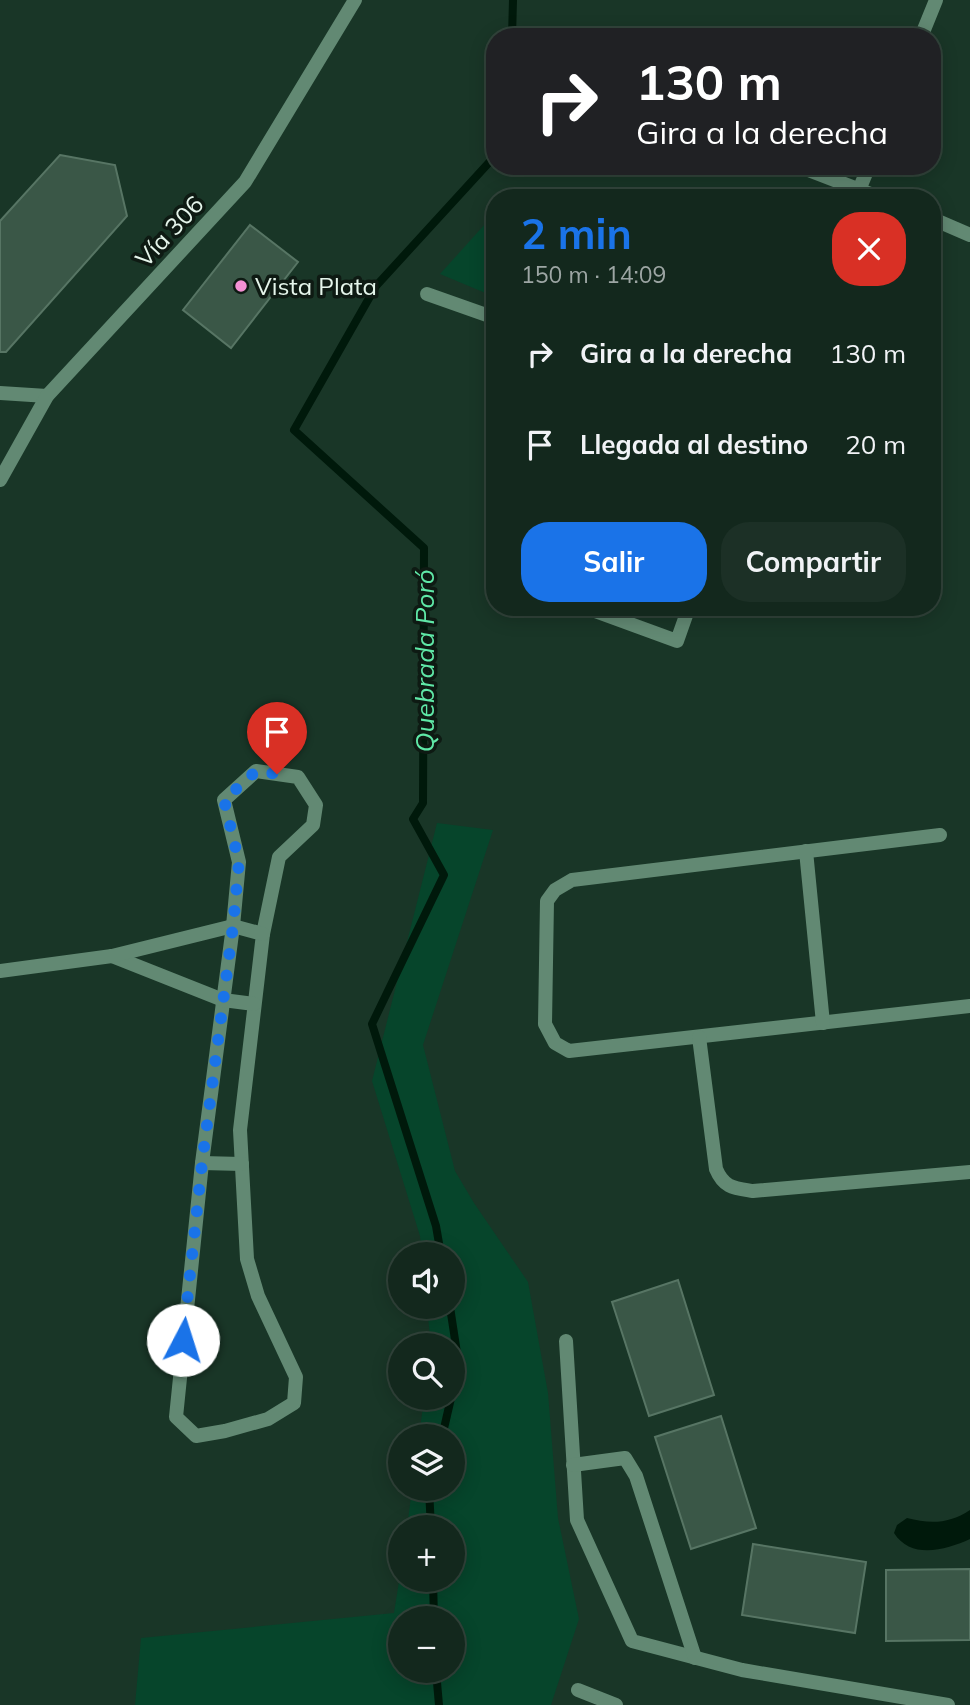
<!DOCTYPE html>
<html lang="es">
<head>
<meta charset="utf-8">
<style>
	:root { --surface:#13281d; --page:#1c3026; --text:#f1f3f6; --muted:#9da6a4; --line:#32443b; --accent:#1a73e8 }
	body { margin:0; font-family:Mulish,sans-serif; background:var(--page); color:var(--text); height:100vh; display:flex; flex-direction:column; font-size:26px; white-space:nowrap }
	* { box-sizing:border-box; margin:0 }
	p { font-size:23px; color:var(--muted) }
	.icon { flex:none; width:38px; height:38px; fill:none; stroke:currentColor; stroke-width:2; stroke-linecap:round; stroke-linejoin:round }
	.map { position:relative; flex:1; overflow:hidden }
	.panel { position:absolute; left:486px; top:189px; width:455px; height:427px; display:flex; flex-direction:column; background:var(--surface); border-radius:28px; box-shadow:0 4px 18px #0003,0 0 0 2px var(--line) }
	.panel>* { flex:none }
	.hud { position:absolute; left:486px; top:28px; width:455px; height:147px; border-radius:28px; box-shadow:0 4px 18px #0003,0 0 0 2px var(--line); background:#202124; color:#fff; overflow:hidden }
	.buttons { position:absolute; left:388px; top:1242px; display:grid; gap:14px }
	.buttons a { display:grid; place-items:center; width:77px; height:77px; border-radius:50%; background:var(--surface); box-shadow:0 4px 18px #0003,0 0 0 2px var(--line); font-size:35px }
	.pin { position:absolute; display:grid; place-items:center; width:60px; height:60px; color:#fff; margin:-72px -30px; border-radius:50% 50% 50% 0; rotate:-45deg; box-shadow:0 0 7px #0007 }
	.pin .icon { rotate:45deg }
	.me { position:absolute; width:77px; margin:-38px; rotate:5deg; stroke-linejoin:round; filter:drop-shadow(0 0 5px #0008) }
	.turn { display:flex; align-items:center; gap:24px; height:147px; padding:0 35px; font-size:32px }
	.turn .icon { width:91px; height:91px; stroke-width:2.5 }
	.turn b { display:block; font-size:49px; line-height:60px }
	.round { display:grid; place-items:center; flex:none; width:74px; height:74px; border-radius:28px; background:var(--page) }
	.overview { display:flex; align-items:center; justify-content:space-between; height:119px; padding:0 35px }
	h1 { font-size:42px; font-weight:700; line-height:52px; color:var(--accent) }
	.action { display:flex; gap:14px; margin-top:auto; padding:14px 35px }
	.action a { flex:1; height:80px; border-radius:28px; background:var(--accent); color:#fff; font-size:28px; font-weight:700; line-height:80px; text-align:center }
	.action a+a { background:var(--page); color:var(--text) }
	ul { padding:0; list-style:none }
	li { display:flex; align-items:center; gap:21px; height:91px; padding:0 35px }
	li div { flex:1 }
	li b { display:block; font-size:26px }
	li em { font-style:normal }
	.map>svg:first-child { display:block }
	.green { fill:#06452b; fill-rule:evenodd }
	.water { fill:#00190b }
	.lines { fill:none; stroke-linecap:round; stroke-linejoin:round }
	.stream { stroke:#00190b; stroke-width:8 }
	.building { fill:#3a5747; stroke:#577564; stroke-width:2 }
	.service { stroke:#628973; stroke-width:14 }
	.minor { stroke:#628973; stroke-width:14 }
	.tertiary { stroke:#628973; stroke-width:14 }
	.route { stroke:#1a73e8; stroke-width:12; stroke-dasharray:0 21.6 }
	.poi-dot { fill:#f491d4; stroke:#0e1a13; stroke-width:2.5 }
	.labels { text-anchor:middle; dominant-baseline:central; stroke-width:7; stroke-linejoin:round; paint-order:stroke }
	.street-label { font-size:24px; fill:#e5f5eb; stroke:#0e1a13 }
	.poi-label { font-size:24px; fill:#e5f5eb; stroke:#0e1a13; text-anchor:start }
	.water-label { font-size:26px; font-style:italic; fill:#5fe8a7; stroke:#0e1a13 }
</style>
</head>
<body>
<div class="map">
<svg width="970" height="1705" viewBox="0 0 970 1705">
	<rect width="100%" height="100%" fill="#193627"/>
	<g class="green">
		<polygon points="495,213 495,297 440,274"/>
		<path d="M437 823 493 830 423 1045 455 1171 474 1203 528 1282 548 1393 558 1518 579 1619 551 1705H135L141 1638 394 1613 401 1569V1580H453V1528H407L412 1489H453V1437H419L424 1398H453V1346H431L427 1307H453V1255H422L420 1236 372 1081ZM401 1619H453V1671H401Z"/>
	</g>
	<path class="water" d="M970 1510V1539C946 1550 911 1560 894 1533L897 1525 907 1518C930 1524 949 1524 970 1510Z"/>
	<g class="lines">
		<g class="stream">
			<polyline points="512,37 513,0"/>
			<polyline points="441,1255 436,1226 372,1024 444,875 413,819 423,803 424,548 294,430 376,286 495,156"/>
			<polyline points="450,1307 459,1366 453,1390"/>
			<polyline points="442,1437 451,1398"/>
			<polyline points="429,1489 431,1528"/>
			<polyline points="433,1580 434,1619"/>
			<polyline points="436,1671 439,1705"/>
		</g>
	</g>
	<g class="building">
		<polygon points="60,155 115,165 127,216 6,352 0,352 0,221"/>
		<polygon points="250,225 298,262 231,348 183,310"/>
		<polygon points="678,1280 714,1395 649,1416 612,1302"/>
		<polygon points="721,1416 756,1528 691,1549 655,1437"/>
		<polygon points="753,1544 866,1562 855,1633 742,1615"/>
		<polygon points="970,1569 970,1640 886,1641 886,1570"/>
	</g>
	<g class="lines">
		<g class="service">
			<polyline points="566,1341 577,1520 632,1641 742,1670 948,1705"/>
			<polyline points="573,1465 625,1458 636,1476 695,1658"/>
		</g>
		<g class="minor">
			<polyline points="921,37 936,0"/>
			<polyline points="798,166 881,198"/>
			<polyline points="856,197 869,166"/>
			<polyline points="933,219 970,235"/>
			<polyline points="427,294 495,318"/>
			<polyline points="0,393 47,396"/>
			<polyline points="584,607 677,641 689,607"/>
			<polygon points="256,771 298,777 316,805 313,825 279,857 263,934 240,1130 247,1259 258,1296 296,1377 294,1403 268,1419 225,1431 196,1436 176,1417 202,1163 233,926 239,862 224,800"/>
			<polyline points="940,835 572,880 555,890 547,901 545,1024 555,1043 569,1051 970,1006"/>
			<polyline points="806,851 823,1023"/>
			<polyline points="112,956 223,1000 254,1004"/>
			<polyline points="0,971 112,956 233,926 263,934"/>
			<path d="M699 1037 716 1169C724 1188 734 1188 753 1191L970 1172"/>
			<polyline points="202,1163 242,1164"/>
			<polyline points="578,1690 616,1705"/>
		</g>
		<polyline class="tertiary" points="0,480 47,396 245,182 355,0"/>
	</g>
	<g class="lines">
		<polyline class="route" points="183,1340 202,1163 233,926 239,862 224,800 256,771 277,774"/>
	</g>
	<circle class="poi-dot" cx="241" cy="286" r="7"/>
	<g class="labels">
		<g class="street-label">
			<text transform="translate(169 231) rotate(-47)">Vía 306</text>
		</g>
		<g class="poi-label">
			<text x="255" y="286">Vista Plata</text>
		</g>
		<g class="water-label">
			<text transform="translate(424 661) rotate(-90)">Quebrada Poró</text>
		</g>
	</g>
</svg>
<div class="buttons">
<a><svg class="icon" aria-label="sound" viewBox="0 0 24 24"><path d="M4 9h4l5-4v14l-5-4H4zM17 9q2 3 0 6"/></svg></a>
<a><svg class="icon" aria-label="search" viewBox="0 0 24 24"><circle cx="10" cy="10" r="6"/><path d="M15 15l6 6"/></svg></a>
<a><svg class="icon" aria-label="layers" viewBox="0 0 24 24"><path d="M12 4l9 5-9 5-9-5zM3 14l9 5 9-5"/></svg></a>
<a>+</a>
<a>−</a>
</div>
<div class="pin" style="left:277px;top:774px;background:#d93025"><svg class="icon" aria-label="arrive" viewBox="0 0 24 24"><path d="M6 21V4h12l-3 4 3 4H6"/></svg></div>
<svg class="me" style="left:183px;top:1340px" viewBox="-20 -20 40 40"><circle r="19" fill="#fff"/><path d="M0-13L10 11 0 6-10 11z" fill="#1a73e8"/></svg>
<div class="hud">
<div class="turn"><svg class="icon" aria-label="right" viewBox="0 0 24 24"><path d="M7 20v-9h11M14 6l5 5-5 5"/></svg><div><b>130 m</b>Gira a la derecha</div></div>
</div>
<section class="panel">
<div class="overview"><div><h1>2 min</h1><p>150 m · 14:09</p></div><a class="round" style="background:#d93025;color:#fff"><svg class="icon" aria-label="close" viewBox="0 0 24 24"><path d="M6 6l12 12M18 6L6 18"/></svg></a></div>
<ul>
<li><svg class="icon" aria-label="right" viewBox="0 0 24 24"><path d="M7 20v-9h11M14 6l5 5-5 5"/></svg><div><b>Gira a la derecha</b></div><em>130 m</em></li>
<li><svg class="icon" aria-label="arrive" viewBox="0 0 24 24"><path d="M6 21V4h12l-3 4 3 4H6"/></svg><div><b>Llegada al destino</b></div><em>20 m</em></li>
</ul>
<div class="action"><a>Salir</a><a>Compartir</a></div>
</section>
</div>
</body>
</html>
